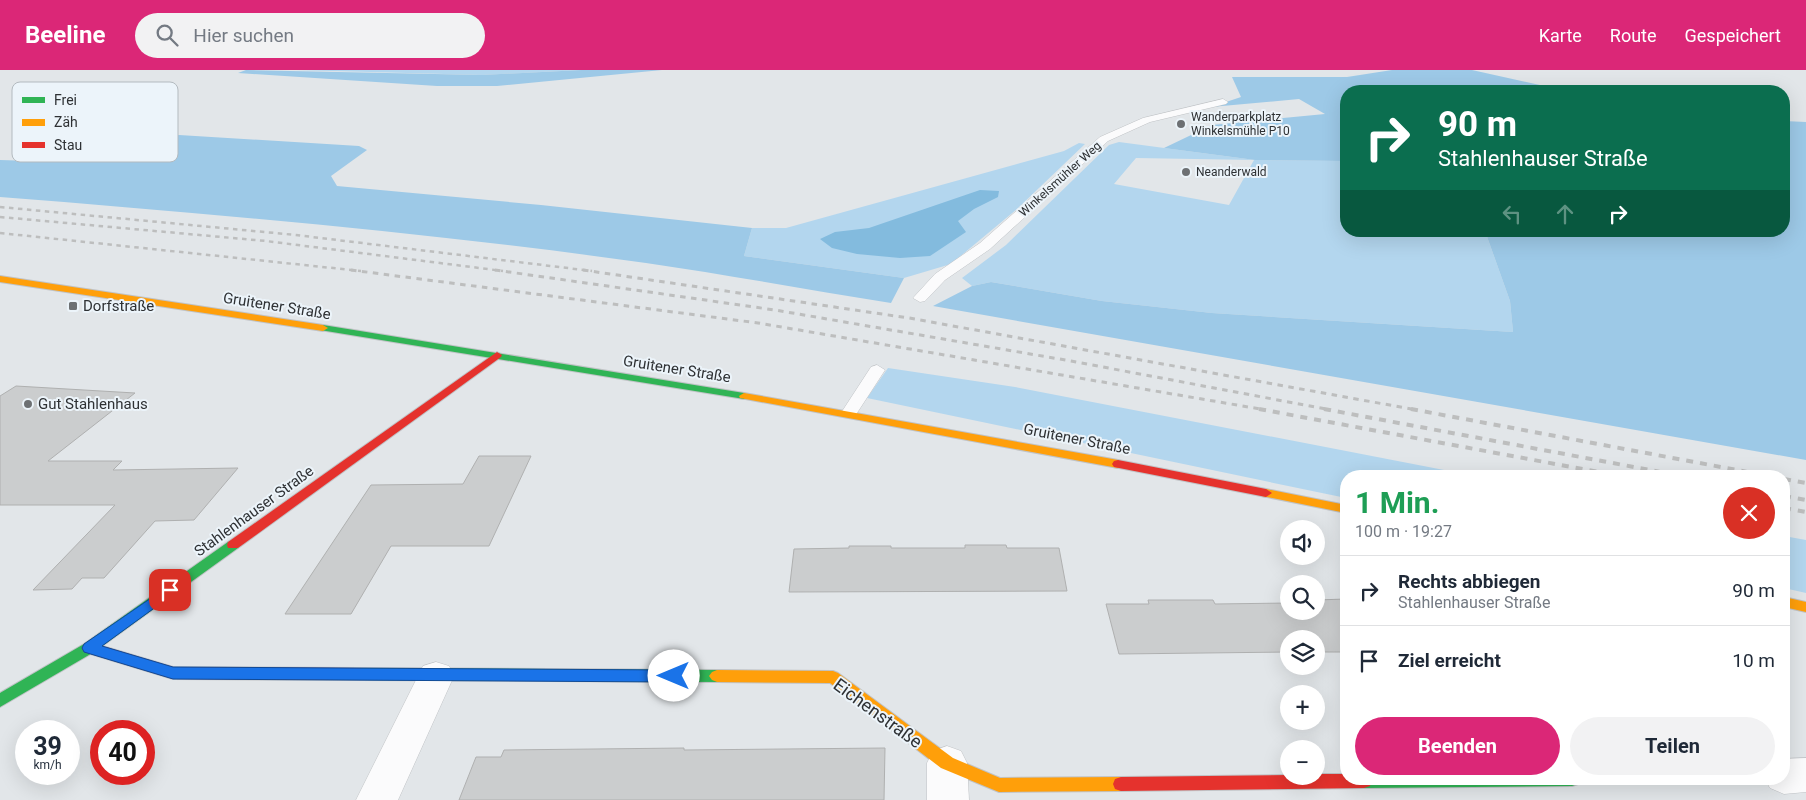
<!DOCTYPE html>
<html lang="de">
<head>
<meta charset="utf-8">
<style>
	:root { --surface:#fff; --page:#f2f2f3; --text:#1f2937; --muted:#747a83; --line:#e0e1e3; --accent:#db2777 }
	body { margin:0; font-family:Roboto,sans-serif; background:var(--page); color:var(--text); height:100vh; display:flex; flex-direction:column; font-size:19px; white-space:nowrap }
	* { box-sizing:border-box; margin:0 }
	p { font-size:16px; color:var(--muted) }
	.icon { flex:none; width:28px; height:28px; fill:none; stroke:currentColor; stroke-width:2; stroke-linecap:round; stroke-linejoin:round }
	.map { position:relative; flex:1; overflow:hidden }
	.drawer { position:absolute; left:1340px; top:400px; width:450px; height:315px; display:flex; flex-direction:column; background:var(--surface); border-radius:20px; box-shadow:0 5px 20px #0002 }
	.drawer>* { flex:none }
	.guide { position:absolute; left:1340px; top:15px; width:450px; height:152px; border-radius:20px; box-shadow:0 5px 20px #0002; background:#0b6e4f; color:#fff; overflow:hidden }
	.controls { position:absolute; left:1280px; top:450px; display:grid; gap:10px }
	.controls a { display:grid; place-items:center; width:45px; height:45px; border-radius:50%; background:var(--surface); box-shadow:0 5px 20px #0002; font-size:25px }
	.speed { position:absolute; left:15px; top:650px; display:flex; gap:10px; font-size:25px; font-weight:700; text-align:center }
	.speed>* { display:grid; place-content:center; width:65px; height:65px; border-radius:50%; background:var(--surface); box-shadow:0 5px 20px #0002; line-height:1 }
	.speed small { font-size:12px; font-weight:400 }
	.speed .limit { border:8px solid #d22; background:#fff; color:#111 }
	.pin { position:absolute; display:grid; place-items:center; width:42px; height:42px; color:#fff; margin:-21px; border-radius:10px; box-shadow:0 2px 8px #0006 }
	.me { position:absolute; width:55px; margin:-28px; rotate:270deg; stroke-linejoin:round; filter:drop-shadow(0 0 4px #0008) }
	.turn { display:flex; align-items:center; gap:18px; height:105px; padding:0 15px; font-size:22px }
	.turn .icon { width:65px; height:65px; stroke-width:2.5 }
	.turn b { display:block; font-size:35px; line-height:42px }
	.lanes { display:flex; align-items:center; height:48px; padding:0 15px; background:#0003; justify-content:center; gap:25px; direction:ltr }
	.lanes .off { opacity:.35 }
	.round { display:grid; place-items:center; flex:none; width:52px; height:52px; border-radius:26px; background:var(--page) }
	.summary { display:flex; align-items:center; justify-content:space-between; height:85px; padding:0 15px }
	h1 { font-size:30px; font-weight:700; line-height:38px; color:#1e9e55 }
	.primary-button { display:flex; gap:10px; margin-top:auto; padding:10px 15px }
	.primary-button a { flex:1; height:58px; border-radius:30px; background:var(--accent); color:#fff; font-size:20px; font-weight:700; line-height:58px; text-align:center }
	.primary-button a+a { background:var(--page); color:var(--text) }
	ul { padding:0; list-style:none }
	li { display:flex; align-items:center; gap:15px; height:70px; padding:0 15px; border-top:1px solid var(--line) }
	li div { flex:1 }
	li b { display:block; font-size:19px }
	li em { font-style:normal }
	header { display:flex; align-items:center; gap:30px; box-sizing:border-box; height:70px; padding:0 25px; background:var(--accent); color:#fff }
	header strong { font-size:24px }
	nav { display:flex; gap:28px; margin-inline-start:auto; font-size:18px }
	.search { width:350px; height:45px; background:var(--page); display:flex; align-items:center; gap:12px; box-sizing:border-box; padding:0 18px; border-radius:28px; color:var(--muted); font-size:19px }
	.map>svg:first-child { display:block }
	.green { fill:#b3d6ee; fill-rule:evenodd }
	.forest { fill:#9dc9e7 }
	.water { fill:#83bbde }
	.building { fill:#cbcdce; stroke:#afb0b0 }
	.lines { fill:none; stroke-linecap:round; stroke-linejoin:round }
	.lane-casing { stroke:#c0c3c6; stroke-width:1 }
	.street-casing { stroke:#c0c3c6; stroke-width:1 }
	.fast-casing { stroke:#c0c3c6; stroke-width:2 }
	.slow-casing { stroke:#c0c3c6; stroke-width:2 }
	.jam-casing { stroke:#c0c3c6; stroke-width:2 }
	.lane { fill:#fbfbfc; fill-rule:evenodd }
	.street { fill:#fbfbfc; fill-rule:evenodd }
	.fast { fill:#30b455; fill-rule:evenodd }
	.slow { fill:#ff9f0a; fill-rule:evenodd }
	.jam { fill:#e5322d; fill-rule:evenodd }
	.rail-far2 { stroke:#bdbebe; stroke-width:2.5; stroke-dasharray:4.5 4.5; stroke-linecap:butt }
	.rail-far1 { stroke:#bdbebe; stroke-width:3; stroke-dasharray:5.5 5.5; stroke-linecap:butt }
	.rail { stroke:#bdbebe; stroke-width:4; stroke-dasharray:7 7; stroke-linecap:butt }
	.route { fill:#1a73e8; stroke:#114b97 }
	.poi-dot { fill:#6d7073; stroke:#ecf4fa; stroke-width:2 }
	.labels { text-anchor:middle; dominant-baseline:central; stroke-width:4; stroke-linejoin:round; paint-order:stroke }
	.far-poi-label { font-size:12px; fill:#2e3134; stroke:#ecf4fa; text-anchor:start }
	.far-street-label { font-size:12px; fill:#2e3134; stroke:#ecf4fa }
	.poi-label { font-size:15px; fill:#2e3134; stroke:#ecf4fa; text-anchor:start }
	.street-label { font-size:15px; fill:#2e3134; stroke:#ecf4fa }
	.near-street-label { font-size:18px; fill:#2e3134; stroke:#ecf4fa }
	.key { fill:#ecf4fa; stroke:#b3babf; stroke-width:1 }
	.key-label { font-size:14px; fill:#2e3134 }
</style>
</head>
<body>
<header>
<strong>Beeline</strong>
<div class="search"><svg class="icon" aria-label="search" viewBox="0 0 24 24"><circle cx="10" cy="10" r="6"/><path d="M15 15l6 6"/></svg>Hier suchen</div>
<nav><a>Karte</a><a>Route</a><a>Gespeichert</a></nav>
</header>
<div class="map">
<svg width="1806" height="730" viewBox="0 0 1806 730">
	<rect width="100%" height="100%" fill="#e2e6e9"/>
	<g class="green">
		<polygon points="295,0 581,0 482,5"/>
		<path d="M1119 72 1255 90 1346 91V161H1485L1510 231 1513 262 1212 243 1102 231 991 212 972 216 962 208 1006 175 1109 75ZM1136 88 1254 90 1229 135 1114 114Z"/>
		<polygon points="1079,73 1085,74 1017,139 951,194 904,208 744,186 752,158 786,158 1064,81"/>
		<polygon points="888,298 1015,317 1475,406 1346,406 1346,428 867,328"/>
		<polygon points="1784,466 1806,470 1806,523 1784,518"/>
	</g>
	<g class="forest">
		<polygon points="246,0 482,5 581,0 662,0 497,16 437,16 238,3"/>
		<polygon points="1392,0 1472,0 1567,21 1346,21 1346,91 1255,90 1164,78 1212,55 1325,44 1299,29 1211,37 1241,27 1232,7 1347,7"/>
		<polygon points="1784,51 1806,52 1806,390 933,236 972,216 991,212 1102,231 1212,243 1513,262 1510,231 1485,161 1784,161"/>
		<path d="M179 65 359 76 367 80 331 106 337 116 541 135 752 158 744 186 904 208 891 233C809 220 728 205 646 193 432 163 216 144 0 127V90L32 91Z"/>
	</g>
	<polygon class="water" points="980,120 999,121 998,127 974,139 958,151 966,162 930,186 900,188 857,184 832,178 820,169 835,162 869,158"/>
	<g class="building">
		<polygon points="16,316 135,323 48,391 122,391 113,400 238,398 194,450 155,451 104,508 82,508 72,519 33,520 115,435 0,435 0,326"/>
		<polygon points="479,386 531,386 489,476 391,476 351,544 285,544 371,415 463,414"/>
		<polygon points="965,475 1006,475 1007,478 1059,478 1067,521 789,522 794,479 849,478 849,476 891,476 891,478 965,478"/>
		<polygon points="1346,529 1346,582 1316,582 1316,569 1289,569 1289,582 1119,584 1106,534 1149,534 1148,530 1213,530 1215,534 1289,533 1289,541 1316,541 1316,530"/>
		<polygon points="684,678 684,680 885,678 884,730 459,730 476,687 501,687 504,680"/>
	</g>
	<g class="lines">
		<g class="lane-casing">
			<g id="lane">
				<polygon points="1223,29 1228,32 1226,34 1150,52 1108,71 990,179 945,210 925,231 920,232 913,228 935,204 980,173 1100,67 1143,48"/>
				<polygon points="877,295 885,300 857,343 855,347 843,347 841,343 871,297"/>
			</g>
		</g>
		<g class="street-casing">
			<g id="street">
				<polygon points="436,592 449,596 454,606 398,730 356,730 423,596"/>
				<polygon points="947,676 961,681 967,693 969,730 927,730 927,693 933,681"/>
				<polygon points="1806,688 1806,722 1784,724 1770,718 1765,709 1784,709 1784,689"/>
			</g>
		</g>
		<g class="fast-casing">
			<g id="fast">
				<polygon points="323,255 744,323 749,326 744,329 320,260 318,258"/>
				<polygon points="233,471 238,472 239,475 238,478 94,582 0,637 0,623 84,574 228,472"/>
				<polygon points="360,598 717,600 722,602 725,606 722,610 717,612 360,610 355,608 353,604 355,600"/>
				<polygon points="1357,709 1580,709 1578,714 1572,716 1364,718 1358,716 1356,711"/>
			</g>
		</g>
		<g class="slow-casing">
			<g id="slow">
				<polygon points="0,206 323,255 328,258 323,261 0,212"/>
				<polygon points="744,323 1118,390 1124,394 1118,398 740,328 739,326"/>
				<polygon points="1266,419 1346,435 1346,443 1262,426 1260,423 1262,420"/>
				<polygon points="1784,527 1806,532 1806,542 1784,537"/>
				<polygon points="717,600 833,601 838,603 953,688 1000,708 1121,707 1127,709 1129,714 1127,719 1121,721 999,722 941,698 830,613 717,612 712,610 709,606 712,602"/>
			</g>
		</g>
		<g class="jam-casing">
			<g id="jam">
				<polygon points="497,282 502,285 501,287 238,478 228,478 227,475 228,472"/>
				<polygon points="1118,390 1266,419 1272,423 1266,427 1114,397 1112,394 1114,391"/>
				<polygon points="89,572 173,597 360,598 365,600 367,604 365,608 360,610 173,609 84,582 82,578 84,574"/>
				<polygon points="1316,704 1346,704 1346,709 1371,709 1372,711 1370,716 1364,718 1121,721 1115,719 1113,714 1115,709 1121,707 1289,705 1289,706 1316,706"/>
			</g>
		</g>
		<use href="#lane" class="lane"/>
		<use href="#street" class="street"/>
		<use href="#fast" class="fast"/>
		<use href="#slow" class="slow"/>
		<use href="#jam" class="jam"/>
		<g class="rail-far2">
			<polyline points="0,137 296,165 592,201"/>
			<polyline points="0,147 266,171 503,201"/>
			<polyline points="0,163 361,201"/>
		</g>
		<g class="rail-far1">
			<polyline points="351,200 758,253 1266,340"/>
			<polyline points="495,200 775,240 1071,291 1331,340"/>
			<polyline points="583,200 909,248 1417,340"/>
		</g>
		<g class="rail">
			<polyline points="1259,339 1620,406"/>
			<polyline points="1324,339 1682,406"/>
			<polyline points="1411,339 1769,406"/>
			<polyline points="1784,409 1806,413"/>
			<polyline points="1784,426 1806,430"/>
			<polyline points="1784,438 1806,442"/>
		</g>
	</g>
	<polygon class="route" points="170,515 177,520 175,523 102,576 173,597 674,600 680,602 682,606 680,611 674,612 173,609 84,582 82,578 84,574"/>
	<g class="poi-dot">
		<circle cx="1181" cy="54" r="5"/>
		<circle cx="1186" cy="102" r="5"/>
		<rect x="68" y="231" width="10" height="10" rx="2.5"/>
		<circle cx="28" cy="334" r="5"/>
	</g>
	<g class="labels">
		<g class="far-poi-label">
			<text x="1191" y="47">Wanderparkplatz<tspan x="1191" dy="14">Winkelsmühle P10</tspan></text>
			<text x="1196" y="102">Neanderwald</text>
		</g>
		<g class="far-street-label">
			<text transform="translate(1060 109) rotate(-42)">Winkelsmühler Weg</text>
		</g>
		<g class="poi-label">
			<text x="83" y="236">Dorfstraße</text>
			<text x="38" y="334">Gut Stahlenhaus</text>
		</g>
		<g class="street-label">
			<text transform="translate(277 236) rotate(9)">Gruitener Straße</text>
			<text transform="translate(677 299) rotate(9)">Gruitener Straße</text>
			<text transform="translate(1077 369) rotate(11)">Gruitener Straße</text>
			<text transform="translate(254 441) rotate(-36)">Stahlenhauser Straße</text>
		</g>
		<g class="near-street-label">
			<text transform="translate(878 643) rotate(36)">Eichenstraße</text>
		</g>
	</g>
	<rect x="12" y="12" width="166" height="80" rx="8" class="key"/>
	<rect x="22" y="27" width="23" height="6" fill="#30b455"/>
	<rect x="22" y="49" width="23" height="7" fill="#ff9f0a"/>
	<rect x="22" y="72" width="23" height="6" fill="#e5322d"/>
	<g class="key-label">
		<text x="54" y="35">Frei</text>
		<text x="54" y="57">Zäh</text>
		<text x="54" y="80">Stau</text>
	</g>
</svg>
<div class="controls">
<a><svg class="icon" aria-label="sound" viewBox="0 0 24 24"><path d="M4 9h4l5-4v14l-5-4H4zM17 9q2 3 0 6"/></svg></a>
<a><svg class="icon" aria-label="search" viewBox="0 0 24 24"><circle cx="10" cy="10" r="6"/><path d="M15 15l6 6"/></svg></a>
<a><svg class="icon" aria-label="layers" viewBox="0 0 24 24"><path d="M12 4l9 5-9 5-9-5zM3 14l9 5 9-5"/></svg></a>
<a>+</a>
<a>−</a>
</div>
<div class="speed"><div>39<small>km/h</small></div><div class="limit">40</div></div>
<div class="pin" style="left:170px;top:520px;background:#d93025"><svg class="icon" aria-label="arrive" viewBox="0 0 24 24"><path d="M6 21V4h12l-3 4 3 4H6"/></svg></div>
<svg class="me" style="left:674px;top:606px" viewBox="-20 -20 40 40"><circle r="19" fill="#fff"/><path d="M0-13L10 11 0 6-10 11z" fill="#1a73e8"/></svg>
<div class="guide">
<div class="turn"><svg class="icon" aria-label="right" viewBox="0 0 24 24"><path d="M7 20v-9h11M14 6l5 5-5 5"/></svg><div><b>90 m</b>Stahlenhauser Straße</div></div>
<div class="lanes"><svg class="icon off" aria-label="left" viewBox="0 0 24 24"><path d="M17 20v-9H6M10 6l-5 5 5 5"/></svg><svg class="icon off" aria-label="ahead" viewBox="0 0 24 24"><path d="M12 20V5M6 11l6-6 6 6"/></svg><svg class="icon" aria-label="right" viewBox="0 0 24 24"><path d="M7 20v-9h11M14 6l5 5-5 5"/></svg></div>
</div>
<section class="drawer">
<div class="summary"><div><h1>1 Min.</h1><p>100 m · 19:27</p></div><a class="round" style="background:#d93025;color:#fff"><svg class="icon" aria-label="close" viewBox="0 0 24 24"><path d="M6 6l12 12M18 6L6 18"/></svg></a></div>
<ul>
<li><svg class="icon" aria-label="right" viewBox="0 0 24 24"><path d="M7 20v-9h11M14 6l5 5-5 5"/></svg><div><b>Rechts abbiegen</b><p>Stahlenhauser Straße</p></div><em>90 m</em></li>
<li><svg class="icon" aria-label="arrive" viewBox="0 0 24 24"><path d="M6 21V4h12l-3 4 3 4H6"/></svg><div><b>Ziel erreicht</b></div><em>10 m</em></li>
</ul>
<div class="primary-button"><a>Beenden</a><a>Teilen</a></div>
</section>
</div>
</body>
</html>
